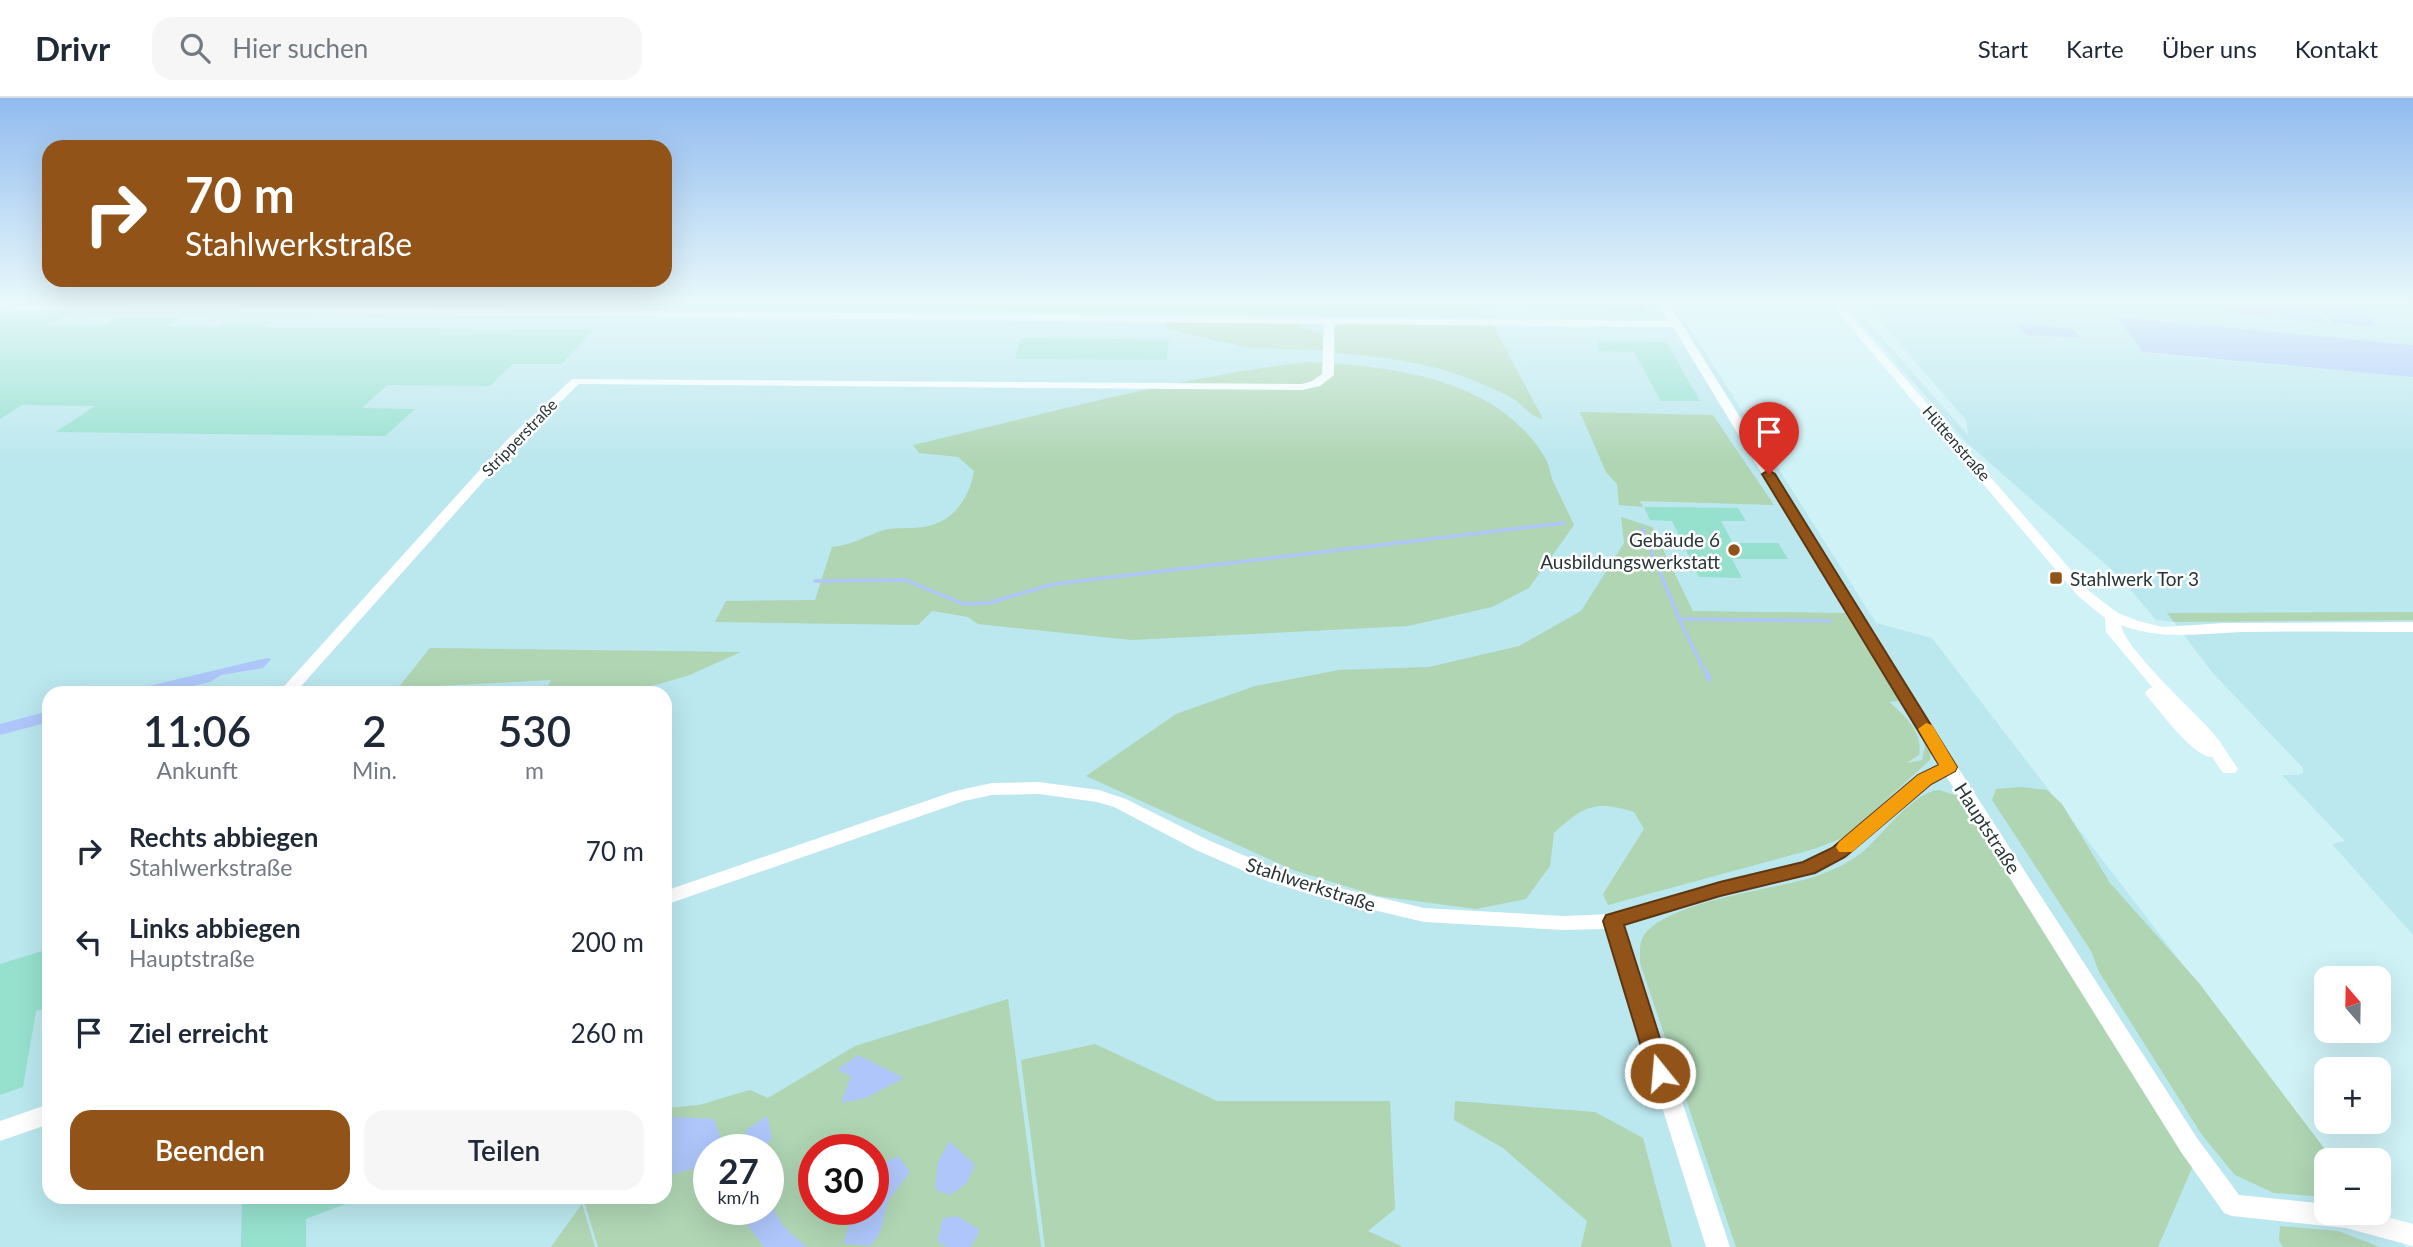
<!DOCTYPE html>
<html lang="de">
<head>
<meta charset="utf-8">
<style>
	:root { --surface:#fff; --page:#f6f6f7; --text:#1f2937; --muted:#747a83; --line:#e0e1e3; --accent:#915318 }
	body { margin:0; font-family:Lato,sans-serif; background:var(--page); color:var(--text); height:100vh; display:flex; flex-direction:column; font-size:26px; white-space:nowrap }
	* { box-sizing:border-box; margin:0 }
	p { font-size:23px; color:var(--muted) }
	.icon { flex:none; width:38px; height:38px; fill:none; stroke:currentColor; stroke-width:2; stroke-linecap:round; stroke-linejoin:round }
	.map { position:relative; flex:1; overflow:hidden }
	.side { position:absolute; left:42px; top:588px; width:630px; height:518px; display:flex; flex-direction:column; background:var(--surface); border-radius:21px; box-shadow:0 7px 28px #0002 }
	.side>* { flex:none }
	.top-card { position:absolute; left:42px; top:42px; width:630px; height:147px; border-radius:21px; box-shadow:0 7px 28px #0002; background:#915318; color:#fff; overflow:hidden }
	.needle { width:46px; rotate:340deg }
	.fabs { position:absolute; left:2314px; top:868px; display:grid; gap:14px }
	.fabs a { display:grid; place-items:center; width:77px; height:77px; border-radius:14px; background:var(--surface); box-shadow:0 7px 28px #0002; font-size:35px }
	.speed { position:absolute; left:693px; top:1036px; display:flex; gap:14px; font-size:35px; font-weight:700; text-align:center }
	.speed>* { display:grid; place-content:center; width:91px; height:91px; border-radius:50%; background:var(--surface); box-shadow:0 7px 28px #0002; line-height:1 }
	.speed small { font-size:18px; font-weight:400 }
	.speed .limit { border:10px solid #d22; background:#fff; color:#111 }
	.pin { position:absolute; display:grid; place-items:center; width:60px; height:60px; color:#fff; margin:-72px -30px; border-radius:50% 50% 50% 0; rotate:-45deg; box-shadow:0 0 7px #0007 }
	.pin .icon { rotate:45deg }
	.me { position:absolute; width:77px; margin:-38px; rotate:343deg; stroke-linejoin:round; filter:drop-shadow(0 0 5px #0008) }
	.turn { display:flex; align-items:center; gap:24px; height:147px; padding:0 28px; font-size:32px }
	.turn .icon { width:91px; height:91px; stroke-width:2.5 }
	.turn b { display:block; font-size:49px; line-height:60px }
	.eta { display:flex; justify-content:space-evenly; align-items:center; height:119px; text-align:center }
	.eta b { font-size:42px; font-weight:600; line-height:49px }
	.cta { display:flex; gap:14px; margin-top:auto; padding:14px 28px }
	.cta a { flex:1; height:80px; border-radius:21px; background:var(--accent); color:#fff; font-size:28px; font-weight:600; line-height:80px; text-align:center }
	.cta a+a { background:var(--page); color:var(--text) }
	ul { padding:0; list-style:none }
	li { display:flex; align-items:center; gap:21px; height:91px; padding:0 28px }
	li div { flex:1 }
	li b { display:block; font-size:26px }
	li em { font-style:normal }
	header { display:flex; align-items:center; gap:42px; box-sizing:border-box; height:98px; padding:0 35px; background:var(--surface); border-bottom:2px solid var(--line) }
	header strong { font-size:33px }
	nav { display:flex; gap:38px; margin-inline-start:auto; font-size:24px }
	.search { width:490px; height:63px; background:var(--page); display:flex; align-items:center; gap:18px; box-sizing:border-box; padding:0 24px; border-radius:21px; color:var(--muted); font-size:26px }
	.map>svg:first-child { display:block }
	.built { fill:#bbe7ee; fill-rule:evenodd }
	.green { fill:#afd5b3; fill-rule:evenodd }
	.water { fill:#aec6fa }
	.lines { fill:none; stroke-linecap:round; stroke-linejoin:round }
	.stream-far1 { stroke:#aec6fa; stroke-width:3.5 }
	.stream { stroke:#aec6fa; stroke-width:5 }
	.building { fill:#96e0ce }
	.minor { fill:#fff; fill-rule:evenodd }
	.route { fill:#915318; stroke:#5e3610; stroke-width:2 }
	.slow { fill:#f59e0b }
	.poi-dot { fill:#915318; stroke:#fff; stroke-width:2.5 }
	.labels { text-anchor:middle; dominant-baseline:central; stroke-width:5; stroke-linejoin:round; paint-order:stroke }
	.far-street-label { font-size:16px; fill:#293638; stroke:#fff }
	.poi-label { font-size:19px; fill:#293638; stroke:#fff; text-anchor:end }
	.street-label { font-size:19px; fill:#293638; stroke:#fff }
</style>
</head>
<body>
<header>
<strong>Drivr</strong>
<div class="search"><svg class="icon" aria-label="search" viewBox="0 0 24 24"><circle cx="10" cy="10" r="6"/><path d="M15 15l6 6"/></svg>Hier suchen</div>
<nav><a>Start</a><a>Karte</a><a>Über uns</a><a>Kontakt</a></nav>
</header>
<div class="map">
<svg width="2413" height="1149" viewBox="0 0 2413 1149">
	<rect width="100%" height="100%" fill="#cff2f7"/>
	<g class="built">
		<path d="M0 205H631L688 209 910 211 964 209 1015 214 1468 218 1481 217 1467 205H1496L1512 218H1525L1519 205H1674L1876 525 1932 540 2333 1062H2326V1115H2375L2406 1149H0ZM49 595H665V1099H49ZM709 1052H768V1111H709ZM814 1052H873V1111H814Z"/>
		<polygon points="1844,205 1851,205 1968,337 1966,322 1864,205 2413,205 2413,247 2118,220 2142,255 2413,279 2413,837 2332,746 2345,743 2282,677 2297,677 2303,675 2303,670 2212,574 2174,524 2156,522 2119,478 1966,344"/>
	</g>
	<g class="green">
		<polygon points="631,205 1467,205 1481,218 1015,214 964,209 792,211 664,209"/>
		<polygon points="1167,224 1297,225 1304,230 1323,235 1323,252 1250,250 1166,231"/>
		<path d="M1341 225H1492L1543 321C1530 319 1523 306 1512 300 1503 294 1492 291 1482 286 1436 265 1385 259 1335 255L1334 230Z"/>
		<path d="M1307 264C1390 268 1496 279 1544 358 1549 365 1550 375 1553 383 1560 398 1567 412 1574 427L1529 490 1492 509 1408 528 1132 542 978 526 968 519 932 513 918 527 715 524 726 503 815 502 832 449C853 447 865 438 884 432 896 429 910 431 923 429 952 425 969 402 974 373L958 359 919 355 913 347C1044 317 1174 279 1307 264Z"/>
		<polygon points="1580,314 1713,317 1774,407 1640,403 1643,409 1619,407 1617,386 1606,374"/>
		<path d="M1621 419 1652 429 1693 513 1845 515 1899 603 1889 604C1904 616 1924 636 1919 657L1907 665 1922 662 1925 648 1921 637 1931 653 1930 662 1845 739 1814 751 1608 807 1603 796 1644 731 1634 714C1594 702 1584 708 1554 735L1550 768 1526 801 1476 811 1378 798 1293 772 1086 678 1176 616 1255 588 1339 572 1429 569 1519 548 1581 513 1624 445Z"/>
		<polygon points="2413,514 2413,522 2174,524 2167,515"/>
		<polygon points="430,550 741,554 687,578 627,595 545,595 551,582 398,590"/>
		<polygon points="2021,689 2047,692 2062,706 2110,785 2199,885 2333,1062 2326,1062 2326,1099 2274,1095 2235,1077 2202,1037 2099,874 2091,853 1992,702 1996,691"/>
		<path d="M1939 692 1958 698 1965 705 2195 1063 2158 1149H1736L1640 865C1640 857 1639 845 1643 839 1665 803 1774 792 1813 779 1832 773 1849 765 1865 752 1884 735 1913 694 1939 692Z"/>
		<path d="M1008 901 1041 1149H598L584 1103 585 1099H665V1010L699 1007 750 992 768 1000 855 948ZM709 1052H768V1111H709ZM814 1052H873V1111H814Z"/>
		<polygon points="1095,946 1217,1003 1390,1003 1395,1111 1368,1133 1403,1149 1045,1149 1021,962"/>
		<polygon points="1455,1003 1595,1014 1643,1040 1672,1149 1581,1149 1587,1123 1503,1050 1454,1022"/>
		<polygon points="582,1106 595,1149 551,1149"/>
		<polygon points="2280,1128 2338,1133 2380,1149 2283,1149 2279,1143"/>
	</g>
	<g class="water">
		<polygon points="2224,205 2263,205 2277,220 2233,216"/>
		<polygon points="2268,205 2308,205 2327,225 2282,221"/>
		<polygon points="2314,205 2355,206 2379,229 2334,225"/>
		<polygon points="2117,219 2413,247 2413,279 2142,254"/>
		<polygon points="2022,226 2072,231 2081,240 2027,237 2018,227"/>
		<polygon points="267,560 271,561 263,570 221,577 210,584 162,595 120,595"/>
		<polygon points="49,613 49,624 0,637 0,626"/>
		<polygon points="858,957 904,980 866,1000 841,1005 851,978 837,972"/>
		<polygon points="767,1018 772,1040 761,1052 743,1052 739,1048 747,1031"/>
		<polygon points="672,1019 714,1021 725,1052 709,1052 709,1067 665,1078 665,1022"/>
		<polygon points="949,1043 975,1067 966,1086 950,1097 935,1092 938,1065"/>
		<polygon points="898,1058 910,1074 888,1103 880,1135 870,1148 843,1146 854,1111 873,1111 873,1070"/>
		<path d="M768 1066H771C772 1113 769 1118 807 1149H764L735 1111H768Z"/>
		<polygon points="957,1118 980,1132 971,1149 947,1149 937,1144 943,1120"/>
	</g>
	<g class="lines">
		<g class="stream-far1">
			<polyline points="1106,205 1415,207"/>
			<polyline points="1642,430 1679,521 1706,576"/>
			<polyline points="815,483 905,482 964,506 988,505 1054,486 1564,425"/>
			<polyline points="1679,521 1831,523"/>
		</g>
		<polyline class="stream" points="1706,574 1709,581"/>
	</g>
	<g class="building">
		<polygon points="1610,205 1639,205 1645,215 1610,214"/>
		<polygon points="0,215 71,215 51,227 100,228 114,220 181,220 168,228 219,229 226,224 269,224 262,229 594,232 562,266 513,266 490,288 387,287 362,310 415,311 385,338 56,334 95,308 22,307 0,321"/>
		<polygon points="1021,240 1117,241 1169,242 1167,262 1015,261"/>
		<polygon points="1598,243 1666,244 1700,303 1661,303 1634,254 1598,253"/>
		<polygon points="1644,409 1738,410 1746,423 1721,423 1733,445 1778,445 1788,461 1732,461 1742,480 1699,479 1672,423 1650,422"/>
		<polygon points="49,851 49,909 36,913 23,989 0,997 0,866"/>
		<polygon points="242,1099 360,1099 361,1100 306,1121 306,1149 241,1149"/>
	</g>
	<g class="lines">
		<g class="minor">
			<polygon points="1658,205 1668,205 1682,226 1955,665 2197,1040 2239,1097 2326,1106 2326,1115 2372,1115 2413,1126 2413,1148 2346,1130 2232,1118 2224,1115 2181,1054 1946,678 1930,686 1845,759 1815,775 1720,798 1624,827 1730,1149 1706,1149 1606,831 1563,832 1424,824 1323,800 1267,783 1196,752 1114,709 1097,704 1039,696 992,697 964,703 665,807 665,793 955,693 992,685 1039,684 1099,692 1126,701 1208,742 1281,773 1323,786 1424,810 1563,818 1613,816 1720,784 1803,764 1831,749 1918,678 1939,667 1673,229 1334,226 1334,277 1320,288 1302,292 579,286 514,349 295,595 278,595 506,343 572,281 1302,286 1312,283 1322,276 1324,226 0,212 0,206 1669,223"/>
			<path d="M1830 205H1840L2089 493 2118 515 2138 523 2163 529 2224 525 2413 524V534C2357 534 2300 533 2244 534 2201 535 2162 543 2121 527 2124 550 2194 613 2213 635 2222 646 2230 659 2238 671L2235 675H2223L2212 659C2193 659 2160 613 2147 598L2145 594 2152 589 2106 534 2105 520 2078 498Z"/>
			<polygon points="49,1006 49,1026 0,1043 0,1023"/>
		</g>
	</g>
	<linearGradient id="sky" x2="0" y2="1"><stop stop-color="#91bbef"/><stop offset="0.56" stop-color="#e9f9fb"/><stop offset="1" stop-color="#e9f9fb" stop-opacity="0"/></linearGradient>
	<rect width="2413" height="365" fill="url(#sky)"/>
	<polygon class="route" points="1769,372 1775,376 1957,669 1955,673 1931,686 1845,759 1815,775 1720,798 1624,827 1671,975 1668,982 1660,984 1652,982 1649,975 1603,823 1606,817 1720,784 1803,764 1832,750 1918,677 1939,667 1762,376"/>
	<polygon class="slow" points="1926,625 1932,627 1957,669 1955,673 1931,686 1852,754 1839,754 1836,749 1839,744 1918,677 1939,667 1918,631"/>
	<g class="poi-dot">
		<circle cx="1734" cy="452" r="7"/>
		<rect x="2049" y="473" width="14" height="14" rx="3.5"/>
	</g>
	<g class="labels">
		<g class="far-street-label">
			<text transform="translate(519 339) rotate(-46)">Stripperstraße</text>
			<text transform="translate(1957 345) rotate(49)">Hüttenstraße</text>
		</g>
		<g class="poi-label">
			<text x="1720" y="441">Gebäude 6<tspan x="1720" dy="22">Ausbildungswerkstatt</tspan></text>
			<text x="2070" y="480" text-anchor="start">Stahlwerk Tor 3</text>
		</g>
		<g class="street-label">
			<text transform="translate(1988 730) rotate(57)">Hauptstraße</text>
			<text transform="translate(1311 786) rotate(18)">Stahlwerkstraße</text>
		</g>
	</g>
</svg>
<div class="fabs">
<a><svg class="needle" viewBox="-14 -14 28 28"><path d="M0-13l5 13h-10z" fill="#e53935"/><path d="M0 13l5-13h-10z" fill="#747a83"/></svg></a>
<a>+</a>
<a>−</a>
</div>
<div class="speed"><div>27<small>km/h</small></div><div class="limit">30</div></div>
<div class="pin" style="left:1769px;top:376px;background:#d93025"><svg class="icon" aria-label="arrive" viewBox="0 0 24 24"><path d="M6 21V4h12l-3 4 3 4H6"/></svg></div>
<svg class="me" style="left:1660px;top:975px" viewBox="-20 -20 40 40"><circle r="17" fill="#915318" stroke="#fff" stroke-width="3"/><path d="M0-11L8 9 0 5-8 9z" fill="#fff"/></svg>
<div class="top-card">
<div class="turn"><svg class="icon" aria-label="right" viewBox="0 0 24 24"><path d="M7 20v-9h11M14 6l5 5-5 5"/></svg><div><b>70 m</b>Stahlwerkstraße</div></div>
</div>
<section class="side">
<div class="eta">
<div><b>11:06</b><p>Ankunft</p></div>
<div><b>2</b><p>Min.</p></div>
<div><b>530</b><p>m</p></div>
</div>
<ul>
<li><svg class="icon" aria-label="right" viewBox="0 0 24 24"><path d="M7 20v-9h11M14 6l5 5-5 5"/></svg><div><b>Rechts abbiegen</b><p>Stahlwerkstraße</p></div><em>70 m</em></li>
<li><svg class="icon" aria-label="left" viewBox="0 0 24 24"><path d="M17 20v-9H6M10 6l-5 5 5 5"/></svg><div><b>Links abbiegen</b><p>Hauptstraße</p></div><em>200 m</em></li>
<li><svg class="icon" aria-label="arrive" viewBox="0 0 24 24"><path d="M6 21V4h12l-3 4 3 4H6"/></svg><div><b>Ziel erreicht</b></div><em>260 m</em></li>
</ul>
<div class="cta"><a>Beenden</a><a>Teilen</a></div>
</section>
</div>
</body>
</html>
